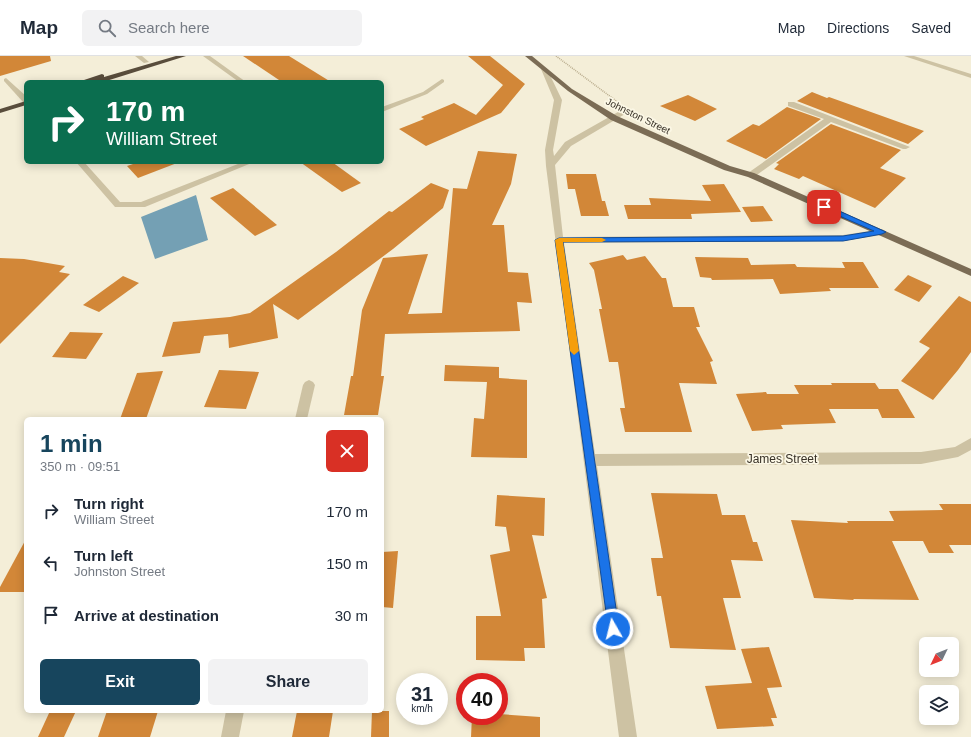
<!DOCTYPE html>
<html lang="en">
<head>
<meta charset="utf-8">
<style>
	:root { --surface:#fff; --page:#f2f2f3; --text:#1f2937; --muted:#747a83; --line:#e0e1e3; --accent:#17455d }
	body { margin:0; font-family:Helvetica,sans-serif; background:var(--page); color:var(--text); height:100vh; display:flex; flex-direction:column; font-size:15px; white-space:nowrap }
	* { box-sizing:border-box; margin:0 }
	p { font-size:13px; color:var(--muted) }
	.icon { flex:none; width:22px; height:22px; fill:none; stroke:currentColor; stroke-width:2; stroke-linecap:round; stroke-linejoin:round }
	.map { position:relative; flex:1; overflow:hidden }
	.sheet { position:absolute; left:24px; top:361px; width:360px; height:296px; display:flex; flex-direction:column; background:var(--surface); border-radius:6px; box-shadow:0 2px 10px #0003 }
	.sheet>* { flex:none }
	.banner { position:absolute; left:24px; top:24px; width:360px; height:84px; border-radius:6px; box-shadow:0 2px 10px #0003; background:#0b6e4f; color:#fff; overflow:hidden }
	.needle { width:26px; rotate:227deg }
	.tools { position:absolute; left:919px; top:581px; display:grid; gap:8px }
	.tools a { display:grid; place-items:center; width:40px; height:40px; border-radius:6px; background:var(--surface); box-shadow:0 2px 10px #0003; font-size:20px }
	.speed { position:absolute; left:396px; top:617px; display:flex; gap:8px; font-size:20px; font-weight:700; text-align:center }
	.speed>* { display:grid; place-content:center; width:52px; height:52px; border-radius:50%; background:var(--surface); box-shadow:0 2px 10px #0003; line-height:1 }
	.speed small { font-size:10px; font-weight:400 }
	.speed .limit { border:6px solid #d22; background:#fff; color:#111 }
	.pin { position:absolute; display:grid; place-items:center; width:34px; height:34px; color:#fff; margin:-17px; border-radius:8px; box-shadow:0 2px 6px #0006 }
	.me { position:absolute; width:44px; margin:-22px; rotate:352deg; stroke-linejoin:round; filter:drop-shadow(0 0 3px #0008) }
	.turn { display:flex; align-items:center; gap:14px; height:84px; padding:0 16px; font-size:18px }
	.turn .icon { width:52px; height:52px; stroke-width:2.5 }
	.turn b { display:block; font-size:28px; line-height:34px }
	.round { display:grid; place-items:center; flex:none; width:42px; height:42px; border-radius:6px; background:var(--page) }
	.headline { display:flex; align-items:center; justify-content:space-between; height:68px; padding:0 16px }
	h1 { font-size:24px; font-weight:600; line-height:30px; color:var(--accent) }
	.cta { display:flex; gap:8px; margin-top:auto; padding:8px 16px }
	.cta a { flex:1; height:46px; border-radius:6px; background:var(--accent); color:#fff; font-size:16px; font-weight:600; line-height:46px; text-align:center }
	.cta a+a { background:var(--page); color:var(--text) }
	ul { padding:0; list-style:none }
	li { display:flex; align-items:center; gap:12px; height:52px; padding:0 16px }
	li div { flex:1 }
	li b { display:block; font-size:15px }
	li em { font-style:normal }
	header { display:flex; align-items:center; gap:24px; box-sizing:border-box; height:56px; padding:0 20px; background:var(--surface); border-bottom:1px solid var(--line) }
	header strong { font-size:19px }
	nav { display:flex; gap:22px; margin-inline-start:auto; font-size:14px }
	.search { width:280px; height:36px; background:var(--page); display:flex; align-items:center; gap:10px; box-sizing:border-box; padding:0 14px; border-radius:6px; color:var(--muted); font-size:15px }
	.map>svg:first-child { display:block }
	.water { fill:#74a0b4 }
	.building { fill:#d28738 }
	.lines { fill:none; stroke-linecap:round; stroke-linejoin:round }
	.path { stroke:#b9ac8d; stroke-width:1.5; stroke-dasharray:1 1; stroke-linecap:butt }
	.minor { fill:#cdc2a3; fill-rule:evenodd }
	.major { fill:#7b6c55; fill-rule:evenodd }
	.highway { fill:#594d3c; fill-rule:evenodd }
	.route { fill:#1a73e8; stroke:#114b97 }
	.slow { fill:#f59e0b }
	.labels { text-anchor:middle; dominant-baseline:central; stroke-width:3.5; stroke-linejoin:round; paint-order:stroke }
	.far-street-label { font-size:10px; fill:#373026; stroke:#fbf7e5 }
	.street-label { font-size:12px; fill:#373026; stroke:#fbf7e5 }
</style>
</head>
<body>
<header>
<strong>Map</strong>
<div class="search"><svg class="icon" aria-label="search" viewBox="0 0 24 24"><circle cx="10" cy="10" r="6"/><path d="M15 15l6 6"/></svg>Search here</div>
<nav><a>Map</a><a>Directions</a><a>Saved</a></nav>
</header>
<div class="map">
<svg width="971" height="681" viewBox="0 0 971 681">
	<rect width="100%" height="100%" fill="#f4eed8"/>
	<polygon class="water" points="196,139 208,184 155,203 141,161"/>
	<g class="building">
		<polygon points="0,0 50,0 51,5 0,20"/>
		<polygon points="243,0 289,0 331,26 282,26"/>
		<polygon points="468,0 490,0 525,28 501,57 426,90 399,73 424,63 421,61 454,47 476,59 503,29"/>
		<polygon points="812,36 827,42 829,41 924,75 908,88 797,45"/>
		<polygon points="688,39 717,53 695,65 660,50"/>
		<polygon points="787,51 821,63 766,103 726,85 753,68 759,70"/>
		<polygon points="831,68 901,94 880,112 906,122 875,152 803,120 799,123 774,113 779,108 776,107"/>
		<polygon points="478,95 517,98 511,128 492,169 504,169 508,216 528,217 532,247 517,246 520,275 385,278 381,320 384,320 378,359 344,359 351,320 353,320 362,254 383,202 428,198 408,258 442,257 453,132 467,133"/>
		<polygon points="139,106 177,106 177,107 138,122 127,110"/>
		<polygon points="300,106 332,106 361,127 342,136"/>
		<polygon points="566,118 596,118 602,145 605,145 609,160 581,160 575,133 568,133"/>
		<polygon points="431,127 449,134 443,152 393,193 298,264 273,248 278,282 229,292 228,278 204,280 200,297 162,301 173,266 230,261 250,257 336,196 389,155 392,156"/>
		<polygon points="724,128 741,156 691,158 692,163 628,163 624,149 651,149 649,142 711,145 702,129"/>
		<polygon points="233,132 277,169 255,180 210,142"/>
		<polygon points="763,150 773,165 751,166 742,151"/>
		<polygon points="623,199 627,204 645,200 662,222 666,222 673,251 694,251 700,271 696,271 713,305 710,306 717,328 679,327 692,376 625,376 620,352 625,352 618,306 609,306 599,253 602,253 594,214 589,207"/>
		<polygon points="695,201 748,202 751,209 795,208 797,211 845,212 842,206 863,206 879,232 829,232 831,235 780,238 773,223 712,224 711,222 700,221"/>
		<polygon points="0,202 24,203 65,210 59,216 70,218 0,288"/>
		<polygon points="908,219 932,230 919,246 894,234"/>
		<polygon points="123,220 139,227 99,256 83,249"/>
		<polygon points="959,240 971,246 971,296 958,314 933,344 901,325 930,292 919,286"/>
		<polygon points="70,276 103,277 86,303 52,301"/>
		<polygon points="445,309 499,311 499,322 527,324 527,402 471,401 474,362 484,363 487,326 444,325"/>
		<polygon points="219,314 259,316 246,353 204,351"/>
		<polygon points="163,315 146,363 120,363 137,317"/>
		<polygon points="831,327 875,327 879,333 898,333 915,362 882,362 878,353 829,353 836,367 781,369 783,373 752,375 736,338 766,336 767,338 799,338 794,329 832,329"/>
		<polygon points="651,437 717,438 722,459 745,459 753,486 757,486 763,505 731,504 741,542 723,542 736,594 670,592 661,540 657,540 651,502 663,502"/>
		<polygon points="497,439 545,442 544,480 532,479 547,542 542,543 545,592 524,592 525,605 476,604 476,560 501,560 490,499 510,495 506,471 495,470"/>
		<polygon points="939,448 971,448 971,489 949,489 954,497 929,497 923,485 892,485 919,544 853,543 854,544 814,542 791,464 848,467 847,465 894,465 889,455 943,454"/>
		<polygon points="26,483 26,536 0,536 0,531"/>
		<polygon points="398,495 393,552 382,551 382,496"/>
		<polygon points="769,591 782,631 767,632 777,662 771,662 774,670 717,673 705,630 752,627 741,593"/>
		<polygon points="50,655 76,655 64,681 38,681"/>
		<polygon points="107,655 158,655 150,681 98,681"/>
		<polygon points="297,655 333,655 329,681 292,681"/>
		<polygon points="372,655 389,655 389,681 371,681"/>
		<polygon points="499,658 540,661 540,681 471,681 472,660 499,660"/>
	</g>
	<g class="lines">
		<polyline class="path" points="556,0 619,47"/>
		<g class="minor">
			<polygon points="135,0 142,0 149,6 144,7"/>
			<polygon points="203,0 210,0 246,26 239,26"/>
			<polygon points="904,0 914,0 971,18 971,22"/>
			<polygon points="544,11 547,13 562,44 553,94 554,100 565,86 618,56 624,56 625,58 571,90 555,109 563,181 843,179 882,173 887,176 882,179 843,185 564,187 595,398 921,396 955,391 971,382 971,394 958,401 921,408 597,410 637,681 619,681 546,110 545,94 554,44 541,13"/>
			<polygon points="6,22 26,40 26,46 23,46 4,25 4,23"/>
			<polygon points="442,23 444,24 444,26 427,38 382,56 382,51 423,36"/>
			<polygon points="788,46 794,46 910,91 906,93 903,93 831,66 754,121 748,121 747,119 748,117 824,63 788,50"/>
			<polygon points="76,106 84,106 120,146 141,146 243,106 254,106 145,151 115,151"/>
			<polygon points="309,324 313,326 315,329 307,363 295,363 303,329 305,326"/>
			<polygon points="226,655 244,655 239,681 221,681"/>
		</g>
		<polygon class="major" points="525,0 532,0 572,33 617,60 730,110 754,117 971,213 971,220 748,121 724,114 611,64 568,35"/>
		<g class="highway">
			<polygon points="176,0 186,0 103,26 93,26 94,25 78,26 102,18 104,19 104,21"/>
			<polygon points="26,45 26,49 0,57 0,53"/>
		</g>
	</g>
	<polygon class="route" points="821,149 826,149 886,176 882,178 843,185 563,186 619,573 617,578 613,579 609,578 555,184 559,182 843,180 874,175 821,152"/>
	<polygon class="slow" points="559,182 602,182 606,184 602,186 563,186 579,295 574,299 570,295 555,184"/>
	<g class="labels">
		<g class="far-street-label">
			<text transform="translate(638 60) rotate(26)">Johnston Street</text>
		</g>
		<g class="street-label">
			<text x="782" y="403">James Street</text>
		</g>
	</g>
</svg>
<div class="tools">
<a><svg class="needle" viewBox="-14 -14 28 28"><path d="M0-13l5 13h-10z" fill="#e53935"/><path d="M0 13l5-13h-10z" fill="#747a83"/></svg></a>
<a><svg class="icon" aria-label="layers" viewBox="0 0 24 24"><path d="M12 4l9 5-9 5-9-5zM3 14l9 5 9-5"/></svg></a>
</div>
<div class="speed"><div>31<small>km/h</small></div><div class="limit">40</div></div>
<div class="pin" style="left:824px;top:151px;background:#d93025"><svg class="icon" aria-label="arrive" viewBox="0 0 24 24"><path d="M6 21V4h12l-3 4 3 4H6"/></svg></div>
<svg class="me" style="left:613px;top:573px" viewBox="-20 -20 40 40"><circle r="17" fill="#1a73e8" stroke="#fff" stroke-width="3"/><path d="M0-11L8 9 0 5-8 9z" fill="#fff"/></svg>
<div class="banner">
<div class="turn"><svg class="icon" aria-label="right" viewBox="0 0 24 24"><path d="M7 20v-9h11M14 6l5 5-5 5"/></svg><div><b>170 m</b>William Street</div></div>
</div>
<section class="sheet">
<div class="headline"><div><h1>1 min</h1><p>350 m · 09:51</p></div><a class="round" style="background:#d93025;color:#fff"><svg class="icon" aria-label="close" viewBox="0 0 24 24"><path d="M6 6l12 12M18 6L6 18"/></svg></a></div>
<ul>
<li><svg class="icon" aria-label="right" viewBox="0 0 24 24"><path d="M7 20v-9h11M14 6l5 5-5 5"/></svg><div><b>Turn right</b><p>William Street</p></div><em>170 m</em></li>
<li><svg class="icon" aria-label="left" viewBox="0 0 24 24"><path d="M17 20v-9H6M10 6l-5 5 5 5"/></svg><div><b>Turn left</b><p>Johnston Street</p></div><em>150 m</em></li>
<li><svg class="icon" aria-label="arrive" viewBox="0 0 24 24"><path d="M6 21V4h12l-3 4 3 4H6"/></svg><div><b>Arrive at destination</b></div><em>30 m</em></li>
</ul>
<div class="cta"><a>Exit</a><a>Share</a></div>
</section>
</div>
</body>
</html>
